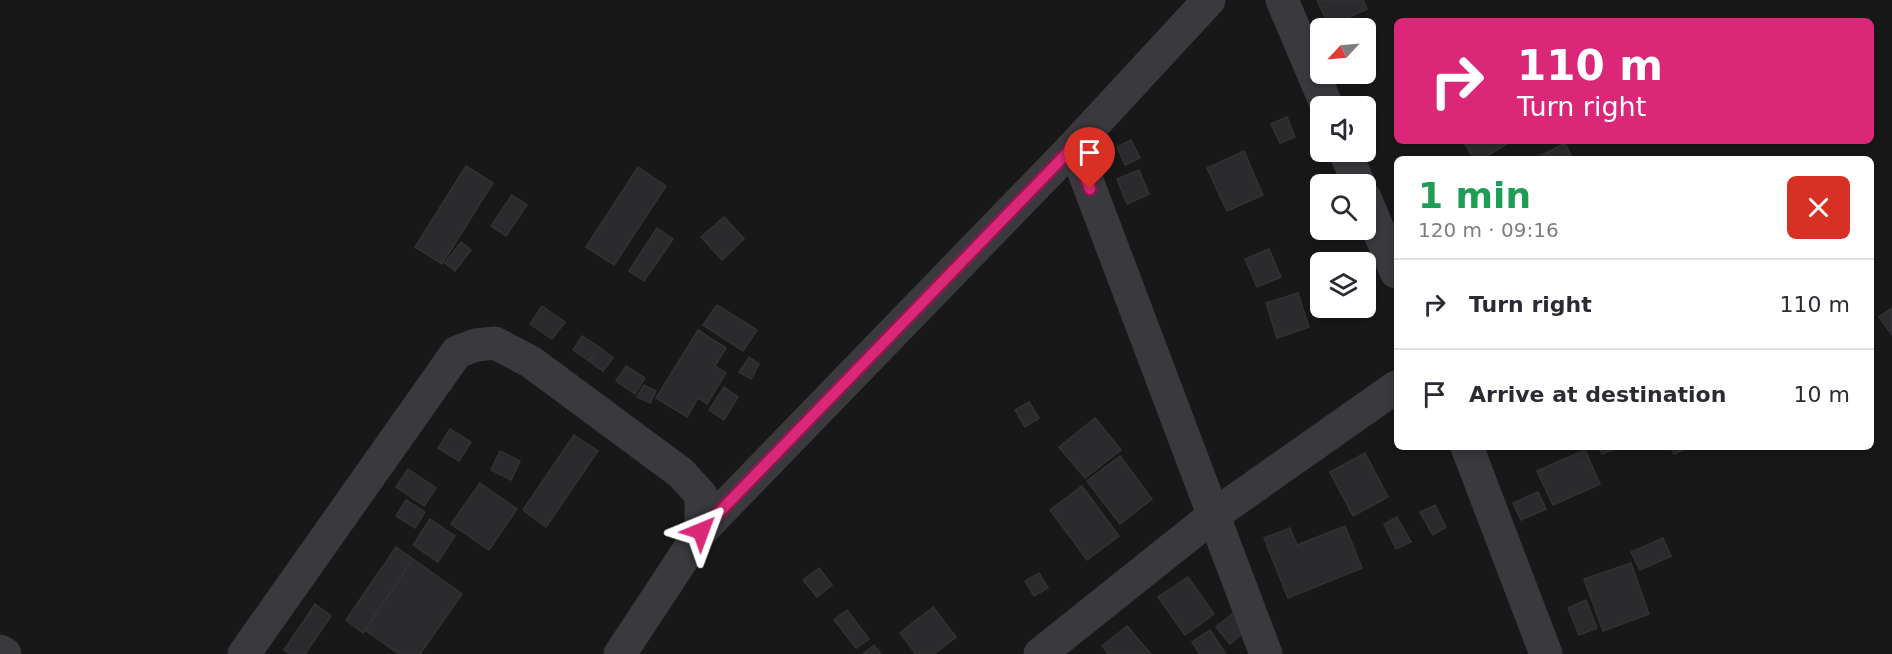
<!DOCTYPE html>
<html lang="en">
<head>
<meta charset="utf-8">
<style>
	:root { --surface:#fff; --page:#f2f2f3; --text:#2b2b33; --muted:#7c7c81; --line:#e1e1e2 }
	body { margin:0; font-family:"DejaVu Sans",sans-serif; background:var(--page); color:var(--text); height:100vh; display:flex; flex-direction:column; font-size:22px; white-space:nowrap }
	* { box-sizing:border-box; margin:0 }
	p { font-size:20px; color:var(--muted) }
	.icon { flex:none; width:33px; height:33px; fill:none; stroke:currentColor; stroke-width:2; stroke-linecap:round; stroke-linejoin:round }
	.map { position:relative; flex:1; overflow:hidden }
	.panel { position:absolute; left:1394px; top:156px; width:480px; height:294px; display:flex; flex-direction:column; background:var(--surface); border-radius:9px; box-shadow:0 3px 9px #0003 }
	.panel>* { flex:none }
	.guide { position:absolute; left:1394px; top:18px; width:480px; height:126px; border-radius:9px; box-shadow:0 3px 9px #0003; background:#db2777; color:#fff; overflow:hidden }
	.needle { width:39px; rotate:244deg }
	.tools { position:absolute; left:1310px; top:18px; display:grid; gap:12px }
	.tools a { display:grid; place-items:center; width:66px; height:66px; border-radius:9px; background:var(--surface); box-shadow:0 3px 9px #0003; font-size:30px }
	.pin { position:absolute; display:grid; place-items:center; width:51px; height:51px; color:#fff; margin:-62px -26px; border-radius:50% 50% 50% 0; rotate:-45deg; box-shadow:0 0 6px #0007 }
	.pin .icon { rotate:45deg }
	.me { position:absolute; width:66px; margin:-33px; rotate:44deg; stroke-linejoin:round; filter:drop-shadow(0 0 4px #0008) }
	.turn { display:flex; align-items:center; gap:21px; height:126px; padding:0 24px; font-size:27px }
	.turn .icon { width:78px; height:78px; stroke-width:2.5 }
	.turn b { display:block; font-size:42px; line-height:51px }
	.round { display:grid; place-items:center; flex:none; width:63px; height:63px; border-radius:9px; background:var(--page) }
	.summary { display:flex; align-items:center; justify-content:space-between; height:102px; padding:0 24px }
	h1 { font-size:36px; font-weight:700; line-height:45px; color:#1e9e55 }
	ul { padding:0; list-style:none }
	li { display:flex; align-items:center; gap:18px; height:90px; padding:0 24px; border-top:2px solid var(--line) }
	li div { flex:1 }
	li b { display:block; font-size:22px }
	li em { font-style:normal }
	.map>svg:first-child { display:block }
	.building { fill:#2b2b2d; stroke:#323235; stroke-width:1.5 }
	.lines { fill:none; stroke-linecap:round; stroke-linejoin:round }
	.minor { stroke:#39393e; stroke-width:33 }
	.route-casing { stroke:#8e194d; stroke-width:15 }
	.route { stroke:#db2777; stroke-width:10 }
</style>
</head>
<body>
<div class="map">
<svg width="1892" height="654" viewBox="0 0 1892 654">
	<rect width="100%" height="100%" fill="#181819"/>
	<g class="building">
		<polygon points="1317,0 1363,0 1367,9 1329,26"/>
		<polygon points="1287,117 1295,137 1280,143 1271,124"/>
		<polygon points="1131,140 1140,158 1125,165 1117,147"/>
		<polygon points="1463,141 1509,141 1510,142 1482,159 1474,159"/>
		<polygon points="1565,143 1573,159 1535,159"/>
		<polygon points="1244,151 1263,195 1227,211 1207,168"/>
		<polygon points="466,166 493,183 442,264 415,247"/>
		<polygon points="638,167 666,186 614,265 586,247"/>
		<polygon points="1139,170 1149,194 1127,204 1117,179"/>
		<polygon points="512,195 527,205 506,236 491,226"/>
		<polygon points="724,217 744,239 722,260 701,237"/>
		<polygon points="657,228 673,239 644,281 629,271"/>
		<polygon points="461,242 471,250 455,271 445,263"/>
		<polygon points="1269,249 1281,277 1257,287 1245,259"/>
		<polygon points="1298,293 1309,327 1277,338 1266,303"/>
		<polygon points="717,305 757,330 743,351 703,325"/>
		<polygon points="542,306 565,322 552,339 530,324"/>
		<polygon points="1892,308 1892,335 1879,317"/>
		<polygon points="698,330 726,348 715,366 726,373 707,404 698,398 687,417 656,398"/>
		<polygon points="582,336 599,347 589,361 573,350"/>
		<polygon points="599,347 613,358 603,371 589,361"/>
		<polygon points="749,357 759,364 751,379 739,372"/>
		<polygon points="626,366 645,378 635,394 616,381"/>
		<polygon points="644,385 656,391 650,403 637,397"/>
		<polygon points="724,387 738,397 724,420 709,410"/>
		<polygon points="1029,402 1039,418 1025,427 1015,410"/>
		<polygon points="1095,418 1121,450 1085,478 1059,447"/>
		<polygon points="450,429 471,442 459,461 438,448"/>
		<polygon points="574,435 598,451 546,527 523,510"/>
		<polygon points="1599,447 1619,447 1602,454"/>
		<polygon points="1671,447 1689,447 1674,454"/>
		<polygon points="1585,450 1600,484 1553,505 1537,471"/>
		<polygon points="500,451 520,461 511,480 491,470"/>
		<polygon points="1365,453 1388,497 1353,516 1330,472"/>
		<polygon points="1120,456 1152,499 1120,524 1087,481"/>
		<polygon points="408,469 436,488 424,506 396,487"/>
		<polygon points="480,483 517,509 489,550 451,524"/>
		<polygon points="1082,486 1119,536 1087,560 1050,510"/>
		<polygon points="1538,492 1546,509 1521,520 1513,503"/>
		<polygon points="406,500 425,512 415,528 396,516"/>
		<polygon points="1435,505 1446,527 1433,535 1420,512"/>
		<polygon points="1397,517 1411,542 1396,549 1384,524"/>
		<polygon points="430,519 455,536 438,562 413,545"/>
		<polygon points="1345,526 1362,568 1288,598 1264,538 1290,528 1297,545"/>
		<polygon points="1663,538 1671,556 1640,570 1631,552"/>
		<polygon points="396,547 413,559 363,633 346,620"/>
		<polygon points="413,559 462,594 420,654 399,654 365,630"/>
		<polygon points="1631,563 1649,614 1603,631 1584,579"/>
		<polygon points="819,568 832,585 817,597 803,580"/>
		<polygon points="1039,573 1048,588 1034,596 1025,581"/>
		<polygon points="1188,577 1214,614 1185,635 1158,597"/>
		<polygon points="1586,600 1597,628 1579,635 1568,608"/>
		<polygon points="315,604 331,616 305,654 290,654 284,650"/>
		<polygon points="933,607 956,637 934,654 916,654 900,633"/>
		<polygon points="847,610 869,639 856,648 834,620"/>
		<polygon points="1237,610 1250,627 1230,644 1216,627"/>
		<polygon points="1127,626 1151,654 1109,654 1102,646"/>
		<polygon points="1210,630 1225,653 1224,654 1200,654 1192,642"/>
		<polygon points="874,645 881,654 863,654"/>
	</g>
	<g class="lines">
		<g class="minor">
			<polyline points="1282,0 1327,106"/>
			<polyline points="1074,146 1266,654"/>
			<polyline points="1345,152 1359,184"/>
			<polyline points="1365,198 1396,272"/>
			<polyline points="1467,447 1546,654"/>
			<polyline points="701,531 1074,146 1209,0"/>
			<polyline points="0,651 5,654"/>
			<polyline points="244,654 457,352 476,345 495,343 531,362 681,473 701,495 701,531 620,654"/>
			<polyline points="1040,654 1214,515 1396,387"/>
		</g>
	</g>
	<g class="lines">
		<g class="route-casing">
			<polyline id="route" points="701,531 1074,146 1090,189"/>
		</g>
		<use href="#route" class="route"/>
	</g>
</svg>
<div class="tools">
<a><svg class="needle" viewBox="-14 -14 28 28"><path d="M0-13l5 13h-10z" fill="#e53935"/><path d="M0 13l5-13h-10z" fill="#7c7c81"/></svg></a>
<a><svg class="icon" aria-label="sound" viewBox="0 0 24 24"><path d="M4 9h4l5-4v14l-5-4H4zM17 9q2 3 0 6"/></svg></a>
<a><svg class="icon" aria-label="search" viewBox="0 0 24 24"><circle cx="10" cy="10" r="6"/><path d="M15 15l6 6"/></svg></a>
<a><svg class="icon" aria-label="layers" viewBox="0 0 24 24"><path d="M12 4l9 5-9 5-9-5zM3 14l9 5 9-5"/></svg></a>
</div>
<div class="pin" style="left:1090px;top:189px;background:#d93025"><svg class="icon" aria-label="arrive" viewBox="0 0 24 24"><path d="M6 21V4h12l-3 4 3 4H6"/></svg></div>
<svg class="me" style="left:701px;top:531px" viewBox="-20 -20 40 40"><path d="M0-17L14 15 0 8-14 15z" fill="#db2777" stroke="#fff" stroke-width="4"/></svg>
<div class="guide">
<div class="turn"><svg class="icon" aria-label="right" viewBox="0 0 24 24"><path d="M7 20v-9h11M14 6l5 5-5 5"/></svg><div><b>110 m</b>Turn right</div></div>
</div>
<section class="panel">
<div class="summary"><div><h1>1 min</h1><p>120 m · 09:16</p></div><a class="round" style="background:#d93025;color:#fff"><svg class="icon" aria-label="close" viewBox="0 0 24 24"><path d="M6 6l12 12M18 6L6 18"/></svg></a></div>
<ul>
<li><svg class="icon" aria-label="right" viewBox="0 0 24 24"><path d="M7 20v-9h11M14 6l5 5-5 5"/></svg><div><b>Turn right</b></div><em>110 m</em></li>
<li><svg class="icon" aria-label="arrive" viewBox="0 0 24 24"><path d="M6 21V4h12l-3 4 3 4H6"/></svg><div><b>Arrive at destination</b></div><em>10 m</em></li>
</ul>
</section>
</div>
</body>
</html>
